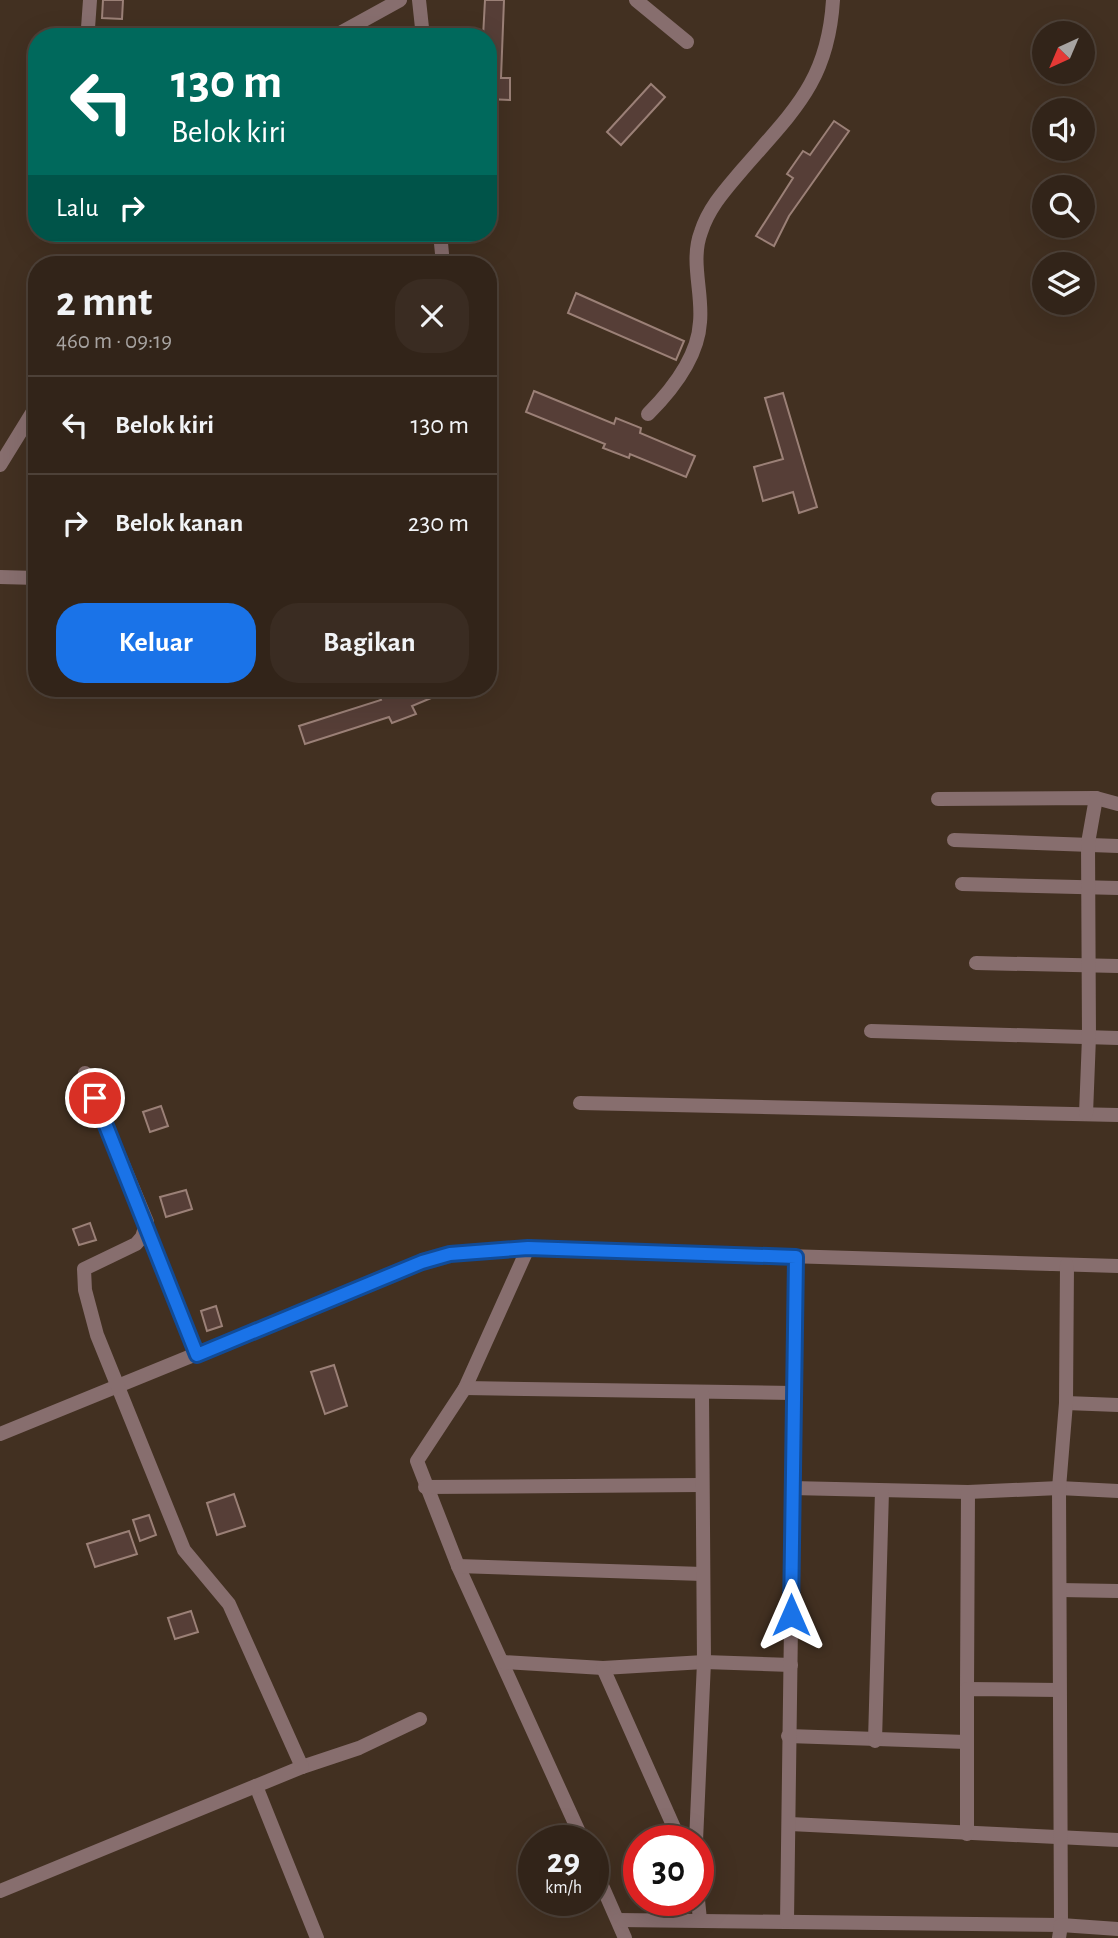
<!DOCTYPE html>
<html lang="id">
<head>
<meta charset="utf-8">
<style>
	:root { --surface:#322419; --page:#3a2c22; --text:#f1f3f6; --muted:#a8a4a2; --line:#4d4138; --accent:#1a73e8 }
	body { margin:0; font-family:"Alegreya Sans",sans-serif; background:var(--page); color:var(--text); height:100vh; display:flex; flex-direction:column; font-size:26px; white-space:nowrap }
	* { box-sizing:border-box; margin:0 }
	p { font-size:23px; color:var(--muted) }
	.icon { flex:none; width:38px; height:38px; fill:none; stroke:currentColor; stroke-width:2; stroke-linecap:round; stroke-linejoin:round }
	.map { position:relative; flex:1; overflow:hidden }
	.panel { position:absolute; left:28px; top:256px; width:469px; height:441px; display:flex; flex-direction:column; background:var(--surface); border-radius:28px; box-shadow:0 7px 28px #0002,0 0 0 2px var(--line) }
	.panel>* { flex:none }
	.top-card { position:absolute; left:28px; top:28px; width:469px; height:214px; border-radius:28px; box-shadow:0 7px 28px #0002,0 0 0 2px var(--line); background:#00695c; color:#fff; overflow:hidden }
	.needle { width:46px; rotate:224deg }
	.buttons { position:absolute; left:1032px; top:21px; display:grid; gap:14px }
	.buttons a { display:grid; place-items:center; width:63px; height:63px; border-radius:50%; background:var(--surface); box-shadow:0 7px 28px #0002,0 0 0 2px var(--line); font-size:35px }
	.speed { position:absolute; left:518px; top:1825px; display:flex; gap:14px; font-size:35px; font-weight:700; text-align:center }
	.speed>* { display:grid; place-content:center; width:91px; height:91px; border-radius:50%; background:var(--surface); box-shadow:0 7px 28px #0002,0 0 0 2px var(--line); line-height:1 }
	.speed small { font-size:18px; font-weight:400 }
	.speed .limit { border:10px solid #d22; background:#fff; color:#111 }
	.pin { position:absolute; display:grid; place-items:center; width:60px; height:60px; color:#fff; margin:-30px; border:4px solid #fff; border-radius:50%; box-shadow:0 2px 7px #0007 }
	.me { position:absolute; width:77px; margin:-38px; rotate:0deg; stroke-linejoin:round; filter:drop-shadow(0 0 5px #0008) }
	.turn { display:flex; align-items:center; gap:24px; height:147px; padding:0 28px; font-size:32px }
	.turn .icon { width:91px; height:91px; stroke-width:2.5 }
	.turn b { display:block; font-size:49px; line-height:60px }
	.then { display:flex; align-items:center; height:66px; padding:0 28px; background:#0003; gap:14px; font-size:26px }
	.round { display:grid; place-items:center; flex:none; width:74px; height:74px; border-radius:28px; background:var(--page) }
	.head { display:flex; align-items:center; justify-content:space-between; height:119px; padding:0 28px }
	h1 { font-size:42px; font-weight:700; line-height:52px }
	.action { display:flex; gap:14px; margin-top:auto; padding:14px 28px }
	.action a { flex:1; height:80px; border-radius:28px; background:var(--accent); color:#fff; font-size:28px; font-weight:700; line-height:80px; text-align:center }
	.action a+a { background:var(--page); color:var(--text) }
	ul { padding:0; list-style:none }
	li { display:flex; align-items:center; gap:21px; height:98px; padding:0 28px; border-top:2px solid var(--line) }
	li div { flex:1 }
	li b { display:block; font-size:26px }
	li em { font-style:normal }
	.map>svg:first-child { display:block }
	.building { fill:#563e37; stroke:#9b8077; stroke-width:2 }
	.lines { fill:none; stroke-linecap:round; stroke-linejoin:round }
	.street { stroke:#876e6e; stroke-width:14 }
	.route-casing { stroke:#114b97; stroke-width:18 }
	.route { stroke:#1a73e8; stroke-width:12 }
</style>
</head>
<body>
<div class="map">
<svg width="1118" height="1938" viewBox="0 0 1118 1938">
	<rect width="100%" height="100%" fill="#423021"/>
	<g class="building">
		<polygon points="103,0 123,0 122,19 102,18"/>
		<polygon points="485,0 504,0 501,78 510,78 510,100 488,99 488,37 483,37"/>
		<polygon points="651,84 665,97 621,145 607,132"/>
		<polygon points="834,121 849,131 789,216 774,246 756,236 793,178 787,174 803,151 810,155"/>
		<polygon points="576,293 684,341 676,360 568,313"/>
		<polygon points="534,391 614,424 616,418 641,428 640,433 695,456 686,477 630,454 629,458 603,448 605,444 526,412"/>
		<polygon points="783,393 817,507 799,513 793,492 763,501 754,467 783,459 765,398"/>
		<polygon points="376,688 455,688 412,706 416,714 392,723 389,717 305,744 299,726 381,700"/>
		<polygon points="161,1106 168,1126 150,1132 143,1112"/>
		<polygon points="186,1190 192,1209 166,1217 160,1197"/>
		<polygon points="90,1223 96,1240 79,1245 73,1229"/>
		<polygon points="216,1306 222,1326 207,1331 201,1311"/>
		<polygon points="334,1365 347,1406 325,1414 311,1372"/>
		<polygon points="234,1494 245,1526 217,1535 207,1503"/>
		<polygon points="149,1515 156,1535 140,1541 133,1520"/>
		<polygon points="129,1531 137,1554 95,1567 87,1544"/>
		<polygon points="191,1611 198,1632 175,1639 168,1618"/>
	</g>
	<g class="lines">
		<g class="street">
			<polyline points="419,0 423,37"/>
			<polyline points="636,0 687,42"/>
			<polyline points="88,28 90,0"/>
			<polyline points="333,37 400,0"/>
			<polyline points="440,233 443,264"/>
			<path d="M648 414C672 390 698 358 700 322 703 293 690 261 701 232 709 207 726 189 742 170 793 111 828 82 833 0"/>
			<polyline points="0,465 37,405"/>
			<polyline points="0,577 37,578"/>
			<polyline points="938,799 1096,798 1118,804"/>
			<polyline points="954,840 1118,846"/>
			<polyline points="962,884 1118,888"/>
			<polyline points="976,963 1118,966"/>
			<polyline points="871,1031 1118,1038"/>
			<polyline points="580,1103 1118,1115"/>
			<polyline points="1086,1114 1089,1037 1088,843 1096,798"/>
			<polyline points="146,1227 197,1355"/>
			<polyline points="528,1248 465,1388 417,1461 458,1566 583,1841"/>
			<polyline points="465,1388 793,1393"/>
			<polyline points="1066,1403 1118,1405"/>
			<polyline points="0,1434 422,1262 450,1254 528,1248 1118,1266"/>
			<polyline points="425,1487 701,1485"/>
			<polyline points="791,1488 968,1492 1059,1488 1118,1491"/>
			<polyline points="458,1566 703,1574"/>
			<polyline points="1060,1590 1118,1591"/>
			<polyline points="503,1662 603,1668 704,1662 791,1665"/>
			<polyline points="603,1668 680,1841"/>
			<polyline points="967,1689 968,1492"/>
			<polyline points="788,1736 966,1742"/>
			<polyline points="875,1741 882,1491"/>
			<polyline points="302,1767 359,1748 420,1719"/>
			<polyline points="256,1786 317,1938"/>
			<polyline points="790,1824 1118,1840"/>
			<polyline points="967,1834 967,1689 1059,1690"/>
			<polyline points="696,1841 704,1662 702,1392"/>
			<polyline points="593,1865 625,1938"/>
			<polyline points="0,1891 302,1767 229,1604 184,1550 97,1335 85,1290 84,1269 136,1244 142,1237 147,1222 85,1073"/>
			<polyline points="698,1900 700,1920"/>
			<polyline points="618,1920 1061,1925 1059,1488 1066,1403 1067,1265"/>
			<polyline points="787,1921 796,1257"/>
			<polyline points="1059,1938 1061,1925 1118,1929"/>
		</g>
	</g>
	<g class="lines">
		<g class="route-casing">
			<polyline id="route" points="95,1098 197,1355 422,1262 450,1254 528,1248 796,1257 791,1615"/>
		</g>
		<use href="#route" class="route"/>
	</g>
</svg>
<div class="buttons">
<a><svg class="needle" viewBox="-14 -14 28 28"><path d="M0-13l5 13h-10z" fill="#e53935"/><path d="M0 13l5-13h-10z" fill="#a8a4a2"/></svg></a>
<a><svg class="icon" aria-label="sound" viewBox="0 0 24 24"><path d="M4 9h4l5-4v14l-5-4H4zM17 9q2 3 0 6"/></svg></a>
<a><svg class="icon" aria-label="search" viewBox="0 0 24 24"><circle cx="10" cy="10" r="6"/><path d="M15 15l6 6"/></svg></a>
<a><svg class="icon" aria-label="layers" viewBox="0 0 24 24"><path d="M12 4l9 5-9 5-9-5zM3 14l9 5 9-5"/></svg></a>
</div>
<div class="speed"><div>29<small>km/h</small></div><div class="limit">30</div></div>
<div class="pin" style="left:95px;top:1098px;background:#d93025"><svg class="icon" aria-label="arrive" viewBox="0 0 24 24"><path d="M6 21V4h12l-3 4 3 4H6"/></svg></div>
<svg class="me" style="left:791px;top:1615px" viewBox="-20 -20 40 40"><path d="M0-17L14 15 0 8-14 15z" fill="#1a73e8" stroke="#fff" stroke-width="4"/></svg>
<div class="top-card">
<div class="turn"><svg class="icon" aria-label="left" viewBox="0 0 24 24"><path d="M17 20v-9H6M10 6l-5 5 5 5"/></svg><div><b>130 m</b>Belok kiri</div></div>
<div class="then">Lalu<svg class="icon" aria-label="right" viewBox="0 0 24 24"><path d="M7 20v-9h11M14 6l5 5-5 5"/></svg></div>
</div>
<section class="panel">
<div class="head"><div><h1>2 mnt</h1><p>460 m · 09:19</p></div><a class="round"><svg class="icon" aria-label="close" viewBox="0 0 24 24"><path d="M6 6l12 12M18 6L6 18"/></svg></a></div>
<ul>
<li><svg class="icon" aria-label="left" viewBox="0 0 24 24"><path d="M17 20v-9H6M10 6l-5 5 5 5"/></svg><div><b>Belok kiri</b></div><em>130 m</em></li>
<li><svg class="icon" aria-label="right" viewBox="0 0 24 24"><path d="M7 20v-9h11M14 6l5 5-5 5"/></svg><div><b>Belok kanan</b></div><em>230 m</em></li>
</ul>
<div class="action"><a>Keluar</a><a>Bagikan</a></div>
</section>
</div>
</body>
</html>
